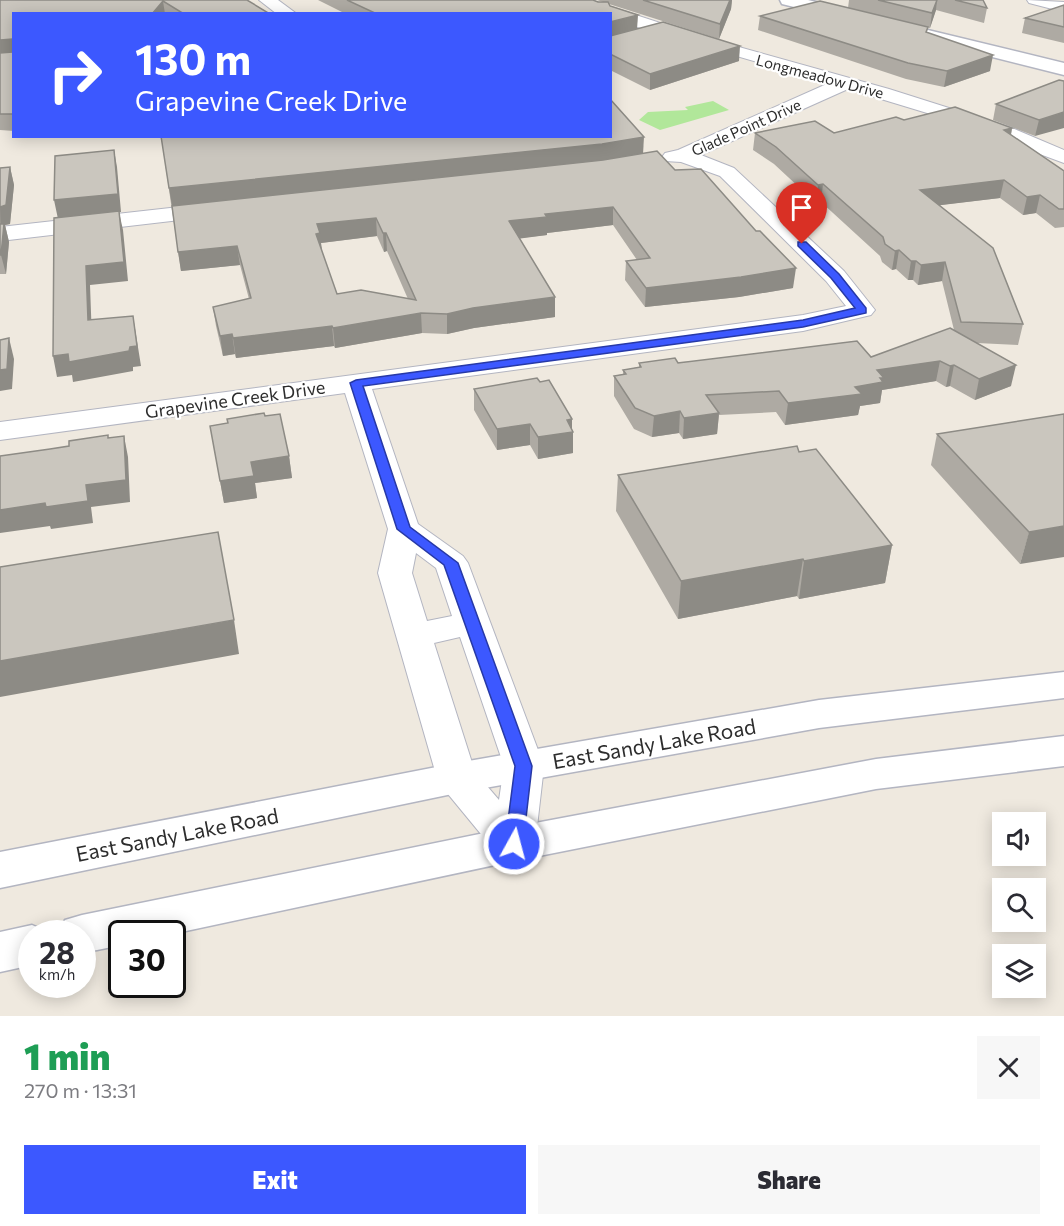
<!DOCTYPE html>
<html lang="en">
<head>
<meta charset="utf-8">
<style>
	:root { --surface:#fff; --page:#f7f7f7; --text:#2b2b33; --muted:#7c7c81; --accent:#3c58ff }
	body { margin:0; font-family:Commissioner,sans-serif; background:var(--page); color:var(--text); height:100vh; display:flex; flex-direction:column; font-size:22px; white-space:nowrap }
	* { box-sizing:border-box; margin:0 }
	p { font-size:20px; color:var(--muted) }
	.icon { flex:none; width:33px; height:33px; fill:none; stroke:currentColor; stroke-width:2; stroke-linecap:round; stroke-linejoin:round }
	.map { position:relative; height:1016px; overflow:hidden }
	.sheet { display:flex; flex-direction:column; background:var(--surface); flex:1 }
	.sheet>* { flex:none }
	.guide { position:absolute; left:12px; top:12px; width:600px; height:126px; border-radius:0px; box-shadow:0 3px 15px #0003; background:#3c58ff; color:#fff; overflow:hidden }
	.tools { position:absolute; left:992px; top:812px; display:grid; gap:12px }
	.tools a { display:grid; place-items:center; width:54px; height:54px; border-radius:0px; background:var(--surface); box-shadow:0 3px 15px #0003; font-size:30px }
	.speed { position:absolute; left:18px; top:920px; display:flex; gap:12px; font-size:30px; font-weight:700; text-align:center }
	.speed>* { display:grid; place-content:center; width:78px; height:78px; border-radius:50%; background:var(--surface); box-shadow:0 3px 15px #0003; line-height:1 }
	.speed small { font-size:15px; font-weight:400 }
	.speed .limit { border:3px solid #111; border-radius:9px; background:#fff; color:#111 }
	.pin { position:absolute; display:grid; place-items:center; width:51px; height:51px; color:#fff; margin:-62px -26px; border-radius:50% 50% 50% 0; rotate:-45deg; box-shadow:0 0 6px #0007 }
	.pin .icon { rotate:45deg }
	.me { position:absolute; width:66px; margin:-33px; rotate:7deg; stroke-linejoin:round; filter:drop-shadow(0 0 4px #0008) }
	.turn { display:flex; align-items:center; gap:21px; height:126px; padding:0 24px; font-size:27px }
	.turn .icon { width:78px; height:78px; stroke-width:2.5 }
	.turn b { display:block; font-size:42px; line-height:51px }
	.round { display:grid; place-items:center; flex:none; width:63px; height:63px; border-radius:0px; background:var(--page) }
	.head { display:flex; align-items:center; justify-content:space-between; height:102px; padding:0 24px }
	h1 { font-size:36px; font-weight:800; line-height:45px; color:#1e9e55 }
	.primary-button { display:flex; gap:12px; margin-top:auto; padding:12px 24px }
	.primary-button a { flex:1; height:69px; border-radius:0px; background:var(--accent); color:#fff; font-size:24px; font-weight:800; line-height:69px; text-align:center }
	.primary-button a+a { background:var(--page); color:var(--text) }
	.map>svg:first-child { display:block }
	.green { fill:#b1e79a }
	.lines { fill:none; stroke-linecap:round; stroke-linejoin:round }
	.street-casing { stroke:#b3b5c1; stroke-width:2 }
	.secondary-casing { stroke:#b3b5c1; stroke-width:3 }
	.street { fill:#fff; fill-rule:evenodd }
	.secondary { fill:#fff; fill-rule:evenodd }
	.wall { fill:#aeaaa3; fill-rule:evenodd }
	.shaded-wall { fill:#8d8b85 }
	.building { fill:#cac6be; stroke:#8d8b85; stroke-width:1.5; fill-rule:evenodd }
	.route { fill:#3c58ff; stroke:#2739a6; stroke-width:1.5 }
	.labels { text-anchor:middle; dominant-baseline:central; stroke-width:4.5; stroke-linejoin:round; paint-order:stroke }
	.far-street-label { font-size:15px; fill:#2d2d2d; stroke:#fff }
	.street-label { font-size:18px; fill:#2d2d2d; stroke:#fff }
	.near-street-label { font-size:21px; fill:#2d2d2d; stroke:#fff }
</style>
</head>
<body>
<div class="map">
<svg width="1064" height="1016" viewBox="0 0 1064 1016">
	<rect width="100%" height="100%" fill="#efe9df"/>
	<polygon class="green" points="713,101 729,110 660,130 639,120 648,112 688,110 685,107"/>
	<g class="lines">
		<g class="street-casing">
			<g id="street">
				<polygon points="259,0 278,0 297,14 277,14"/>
				<path d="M567 0H590L703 37 889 89 1012 128 1064 150V163L937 116 848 89 701 155 734 168 844 271 875 310 871 315 803 331 372 389 418 524 463 556 468 563 544 766 535 844 529 856 514 860 499 856 443 788 437 778 378 573 388 529 345 393 0 440V422L803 315 846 306 826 281 720 176 681 162 665 161 662 157 665 153 678 150 829 83 630 25 610 18V14H598L569 3ZM416 553 436 568 452 616 427 621 412 573ZM460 637 504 766 499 800 475 772 434 643Z"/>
				<polygon points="1027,0 1064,2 1064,12 1029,3"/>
				<polygon points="215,203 223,205 226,210 223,215 0,241 0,227"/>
			</g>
		</g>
		<g class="secondary-casing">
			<g id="secondary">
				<polygon points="780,0 808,0 853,11 856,15 853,19 847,20 782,4"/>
				<polygon points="903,24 1064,63 1064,75 897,33 894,29 897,25"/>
				<polygon points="1064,672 1064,698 819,728 457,793 0,888 0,852 457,763 819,700"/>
				<polygon points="1064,736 1064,766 876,789 514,861 172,934 122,933 122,945 82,953 82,933 59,933 65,920 82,915 514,827 876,759"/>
				<polygon points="32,925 50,933 32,933 32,965 0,972 0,932"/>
			</g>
		</g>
		<use href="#street" class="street"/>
		<use href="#secondary" class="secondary"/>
	</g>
	<g class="wall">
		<polygon points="0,0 247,0 270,14 14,14 14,131 0,130"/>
		<polygon points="318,0 593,0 598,2 603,2 597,0 732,0 731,9 719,39 609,4 610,6 637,29 739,61 650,90 610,70 610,14 346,14"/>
		<polygon points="849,0 983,0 987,8 984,23 936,10 930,28 848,8"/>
		<polygon points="1064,5 1064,43 1022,33 1025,18"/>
		<polygon points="760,16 928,27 927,32 990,71 944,87 906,79 758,30"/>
		<polygon points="1064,81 1035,136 993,120 996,104"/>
		<polygon points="904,120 1012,128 1011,135 1064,171 1064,227 1055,228 1036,213 1023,215 1000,198 940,205 1023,324 1018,345 977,343 1011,386 975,400 950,386 946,387 936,381 882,390 880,403 860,406 858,415 785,425 776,412 719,415 717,434 683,439 679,433 652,437 634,429 614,396 614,376 623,374 623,370 639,367 639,363 871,357 954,330 942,281 918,285 913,280 908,280 896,269 892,270 882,262 880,256 821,202 816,203 774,164 753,150 755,133 834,133"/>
		<path d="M161 136 643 153 675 170 793 288 739 297 645 307 625 280 626 261 637 260 613 225 547 233V235L520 238 555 317 474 328 447 334 422 333 335 348 334 346 236 358 235 354 223 356 216 326 213 307 249 299 240 265 181 271ZM377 236 384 252 387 251 408 299 337 294 322 252 321 243Z"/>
		<polygon points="10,167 14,185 10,224 5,225 9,242 6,274 0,274 0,168"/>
		<polygon points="474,389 572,429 573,453 538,459 530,445 497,450 474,410"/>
		<polygon points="1064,414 1020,564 931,465 937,434"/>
		<polygon points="265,416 289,456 292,478 255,483 257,498 224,503 210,426"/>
		<polygon points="799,452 892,545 885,583 799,599 797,596 678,619 616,511 618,475"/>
	</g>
	<g class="shaded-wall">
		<polygon points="730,0 732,0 731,9 719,39 720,24"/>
		<polygon points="937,0 936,10 930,28 932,13"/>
		<polygon points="163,1 165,14 152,14"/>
		<polygon points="638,15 637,30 610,37 610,22"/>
		<polygon points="12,39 14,54 0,55 0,40"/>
		<polygon points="740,46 739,61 650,90 650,74"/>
		<polygon points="993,55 990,71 944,87 947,71"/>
		<polygon points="1064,112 1064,128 1035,136 1039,120"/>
		<polygon points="1012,128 1009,145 1004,130"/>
		<polygon points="644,137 643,154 602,161 172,206 169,188"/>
		<polygon points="114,150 117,167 121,212 119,212 123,230 128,281 90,285 92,340 58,219 54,200"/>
		<polygon points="10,167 14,185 10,224 5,225 9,242 6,274 1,255 0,207"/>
		<polygon points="1004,180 1000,198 917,208 920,190"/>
		<polygon points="823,184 821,202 816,203 818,185"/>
		<polygon points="1040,195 1036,213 1023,215 1027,197"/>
		<polygon points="613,207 613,225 547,233 547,235 509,240 509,221 545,214"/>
		<polygon points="376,218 377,236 321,243 322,252 316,234 317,224"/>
		<polygon points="383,233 386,233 387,251 384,252"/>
		<polygon points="237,246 240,265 181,271 178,252"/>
		<polygon points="899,250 896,269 892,270 895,251"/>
		<polygon points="911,261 916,261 913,280 908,280"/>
		<polygon points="945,262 942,281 918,285 921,265"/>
		<polygon points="796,268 793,288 739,297 645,307 646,288"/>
		<polygon points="555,297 555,317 474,328 447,334 447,314 473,308"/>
		<polygon points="421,313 422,333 335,348 333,328"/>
		<polygon points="133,316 141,366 133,367 133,371 73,382 72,375 57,377 53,356 68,354"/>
		<polygon points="332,326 334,346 236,358 233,338"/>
		<polygon points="232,334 235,354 223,356 220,336"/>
		<polygon points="9,338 14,359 12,389 0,391 0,370"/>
		<polygon points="940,361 936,381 882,390 880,403 860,406 858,415 785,425 788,403 877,370"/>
		<polygon points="954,365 950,386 946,387 950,366"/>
		<polygon points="1016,365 1011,386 975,400 979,379"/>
		<polygon points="680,411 679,433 652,437 654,416"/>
		<polygon points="719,413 717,434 683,439 684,418"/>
		<polygon points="572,419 572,432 573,432 573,453 538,459 538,437 567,420"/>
		<polygon points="530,424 530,445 497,450 497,429"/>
		<polygon points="124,436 128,457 130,502 91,507 93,523 51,529 50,526 0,533 0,510 86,485"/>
		<polygon points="289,456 292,478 255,483 257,498 224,503 220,481 251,462"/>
		<polygon points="1064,526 1064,557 1020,564 1029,532"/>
		<polygon points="892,545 885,583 799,599 804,561"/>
		<polygon points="803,559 797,596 678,619 681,581"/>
		<polygon points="234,620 239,654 0,697 0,661"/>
	</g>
	<g class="building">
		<polygon points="0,0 247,0 270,14 184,14 163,1 152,14 14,14 14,114 0,114 0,53 12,52 12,39 0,40"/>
		<polygon points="347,0 593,0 598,2 608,2 610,6 638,15 610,22 610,14 377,14"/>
		<polygon points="643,0 730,0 720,24"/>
		<polygon points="878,0 937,0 932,13"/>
		<polygon points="955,0 983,0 987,8"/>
		<polygon points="820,1 928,27 926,32 993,55 947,71 908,63 760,16"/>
		<polygon points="1064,5 1064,27 1025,18"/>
		<polygon points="663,22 740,46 650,74 610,54 610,36"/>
		<polygon points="1059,80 1064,81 1064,112 1039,120 996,104"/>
		<polygon points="610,99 644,137 602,144 169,188 161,136 610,136"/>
		<polygon points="955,107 1012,128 1004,130 1064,171 1064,209 1059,209 1040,195 1027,197 1004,180 920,190 993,248 1023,324 961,322 945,262 921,265 916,261 911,261 899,250 895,251 885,244 883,237 823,184 818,185 776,147 755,133 815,121 834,133 896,117 904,120"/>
		<polygon points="114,150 118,194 54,200 55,156"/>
		<path d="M657 151 675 170 701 169 756 231H760L796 268 741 277 646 288 626 261 650 258 613 207 545 214 547 217 509 221 555 297 473 308 447 314 421 313 333 328 332 326 233 338 232 334 220 336 213 307 251 298 237 246 178 252 172 206 603 160ZM376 218 383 233H386L416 300 361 290 337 294 316 234 320 233 317 224Z"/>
		<polygon points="10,167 6,205 0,207 0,168"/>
		<polygon points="119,211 124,262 86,266 88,320 133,316 137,346 130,347 129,351 69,362 68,354 53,356 54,218"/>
		<polygon points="0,224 4,224 1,255 0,255"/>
		<polygon points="950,328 1016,365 979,379 954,365 950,366 940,361 877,370 884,378 880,378 883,382 855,387 862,394 788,403 779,391 706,395 719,413 684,418 680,411 654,416 635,408 614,376 626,374 623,370 641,367 639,363 675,358 678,363 857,341 871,357"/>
		<polygon points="9,338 7,369 0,370 0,340"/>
		<polygon points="537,378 540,382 549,380 572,419 567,420 573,432 538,437 530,424 497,429 474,389"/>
		<polygon points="264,413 265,416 280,414 289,456 251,462 254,476 220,481 210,426 228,423 227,419"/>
		<polygon points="1064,414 1064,526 1029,532 937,434"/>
		<polygon points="108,435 108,438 124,436 126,480 86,485 88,501 46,507 45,503 0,510 0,456 50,449 69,446 69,441"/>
		<polygon points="797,446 799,452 816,449 892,545 804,561 803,559 681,581 618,475"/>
		<polygon points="218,532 234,620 0,661 0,567"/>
	</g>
	<polygon class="route" points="798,242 806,242 839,274 866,308 866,313 803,327 363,386 410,527 458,563 532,766 523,844 520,849 514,851 508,849 505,844 515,766 444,565 397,529 350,383 356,380 803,320 855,308 831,278 798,246"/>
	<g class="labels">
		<g class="far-street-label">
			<text transform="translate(820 76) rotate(15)">Longmeadow Drive</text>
			<text transform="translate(746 127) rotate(-24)">Glade Point Drive</text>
		</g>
		<g class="street-label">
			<text transform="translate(235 399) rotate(-8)">Grapevine Creek Drive</text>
		</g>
		<g class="near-street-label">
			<text transform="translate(654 743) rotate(-10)">East Sandy Lake Road</text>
			<text transform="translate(177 834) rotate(-11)">East Sandy Lake Road</text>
		</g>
	</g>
</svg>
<div class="tools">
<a><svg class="icon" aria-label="sound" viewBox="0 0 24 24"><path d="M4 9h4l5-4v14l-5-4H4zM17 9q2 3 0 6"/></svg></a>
<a><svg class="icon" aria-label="search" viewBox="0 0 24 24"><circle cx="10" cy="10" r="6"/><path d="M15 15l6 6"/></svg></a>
<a><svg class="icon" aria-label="layers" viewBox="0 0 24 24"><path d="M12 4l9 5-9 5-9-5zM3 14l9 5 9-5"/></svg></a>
</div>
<div class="speed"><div>28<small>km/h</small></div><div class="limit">30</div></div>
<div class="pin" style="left:802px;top:244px;background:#d93025"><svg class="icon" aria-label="arrive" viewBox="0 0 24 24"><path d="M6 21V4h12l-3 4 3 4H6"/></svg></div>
<svg class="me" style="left:514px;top:844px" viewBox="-20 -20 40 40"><circle r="17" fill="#3c58ff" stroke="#fff" stroke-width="3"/><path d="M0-11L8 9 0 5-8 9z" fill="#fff"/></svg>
<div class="guide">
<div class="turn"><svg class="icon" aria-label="right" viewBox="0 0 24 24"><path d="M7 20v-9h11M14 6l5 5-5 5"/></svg><div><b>130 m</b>Grapevine Creek Drive</div></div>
</div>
</div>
<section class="sheet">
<div class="head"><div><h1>1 min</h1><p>270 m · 13:31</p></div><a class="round"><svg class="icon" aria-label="close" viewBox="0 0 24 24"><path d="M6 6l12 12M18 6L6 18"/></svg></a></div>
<div class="primary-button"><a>Exit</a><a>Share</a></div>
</section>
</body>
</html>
